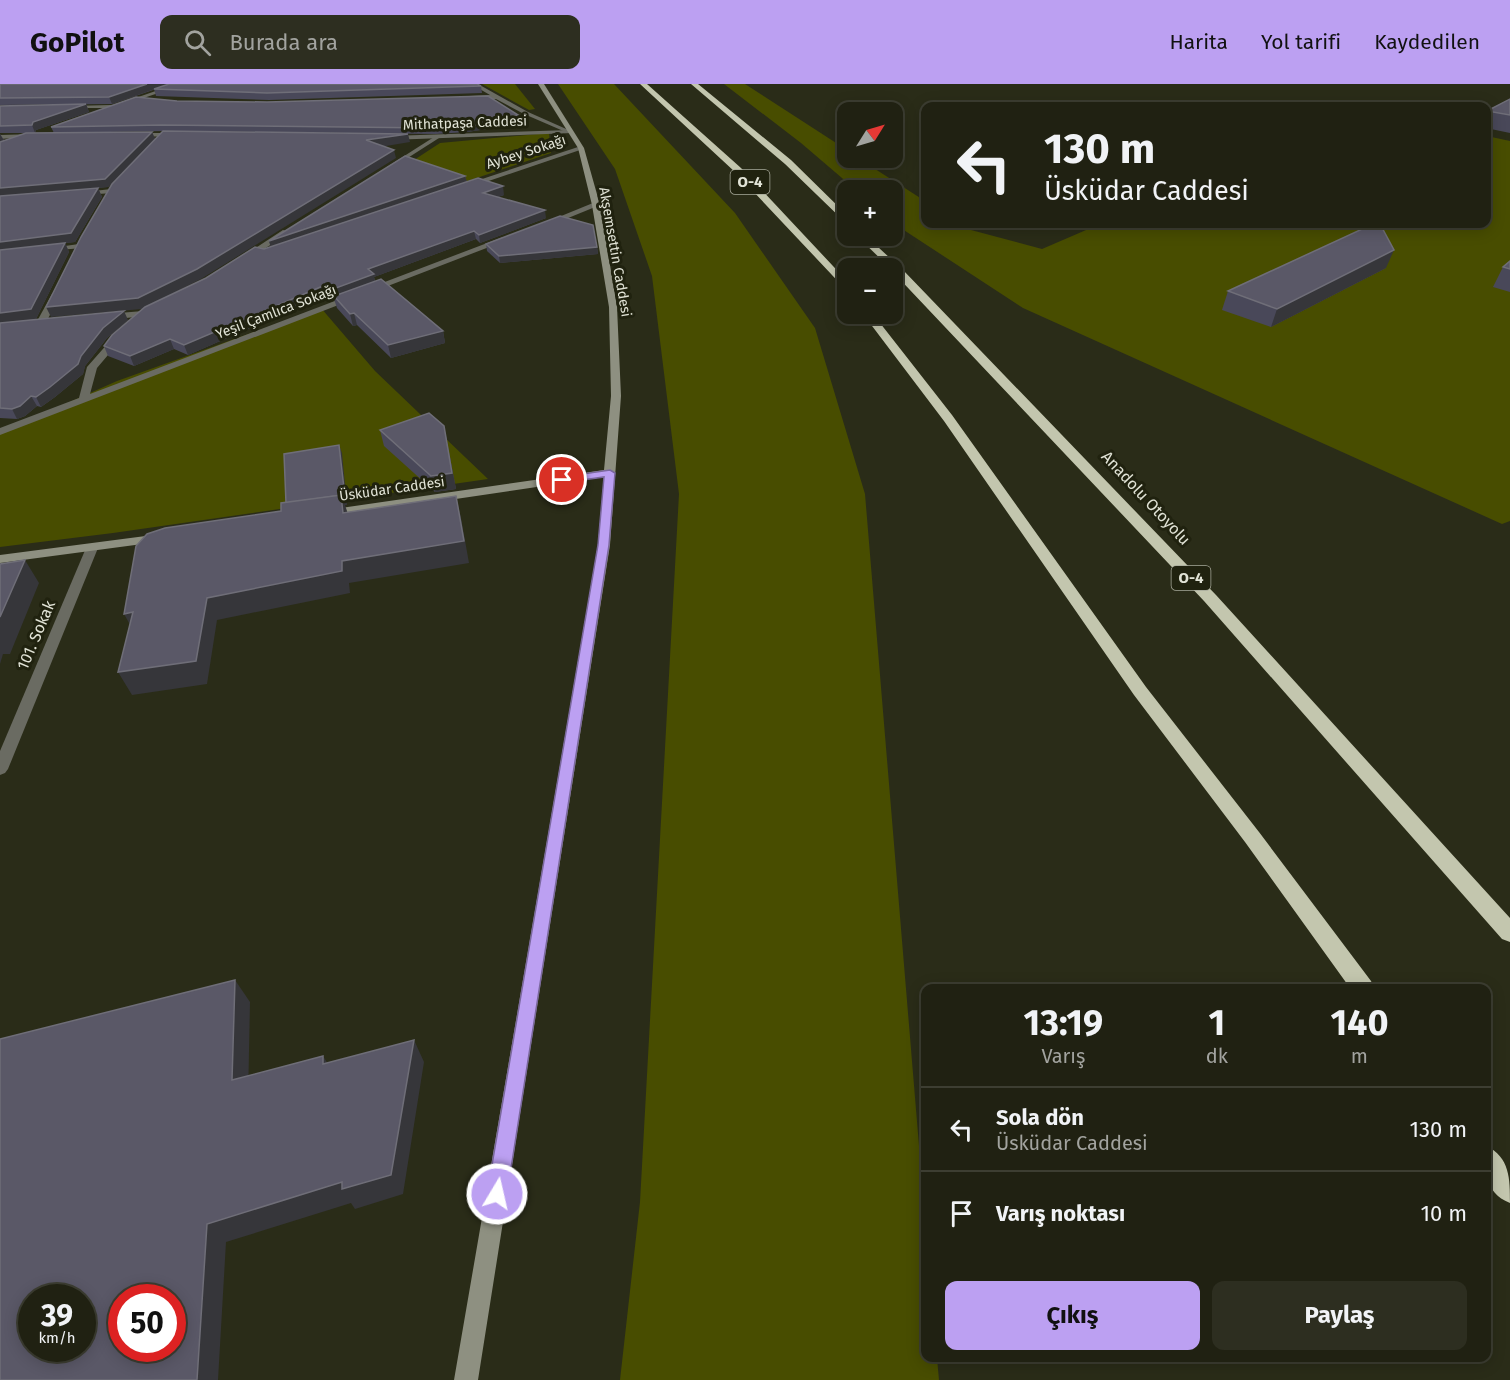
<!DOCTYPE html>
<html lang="tr">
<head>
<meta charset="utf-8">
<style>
	:root { --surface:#202112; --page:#2d2e20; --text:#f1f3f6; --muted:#a2a39f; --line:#3d3e32; --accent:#bca0f2 }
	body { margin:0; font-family:"Fira Sans",sans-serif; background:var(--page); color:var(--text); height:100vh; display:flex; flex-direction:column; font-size:22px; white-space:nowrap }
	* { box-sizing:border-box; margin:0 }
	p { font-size:20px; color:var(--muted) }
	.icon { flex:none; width:33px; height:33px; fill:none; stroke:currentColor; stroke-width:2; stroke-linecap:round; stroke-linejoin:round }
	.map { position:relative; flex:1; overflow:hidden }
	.details { position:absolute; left:921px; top:900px; width:570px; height:378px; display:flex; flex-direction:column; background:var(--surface); border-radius:12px; box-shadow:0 3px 15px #0003,0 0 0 2px var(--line) }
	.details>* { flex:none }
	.guide { position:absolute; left:921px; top:18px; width:570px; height:126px; border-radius:12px; box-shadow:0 3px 15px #0003,0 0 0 2px var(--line); background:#202112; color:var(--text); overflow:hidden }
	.needle { width:39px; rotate:53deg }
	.tools { position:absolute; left:837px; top:18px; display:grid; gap:12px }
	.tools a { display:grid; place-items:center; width:66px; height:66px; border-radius:12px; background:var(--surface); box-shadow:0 3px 15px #0003,0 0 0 2px var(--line); font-size:30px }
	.speed { position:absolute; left:18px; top:1200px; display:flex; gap:12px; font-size:30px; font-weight:700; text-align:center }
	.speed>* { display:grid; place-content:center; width:78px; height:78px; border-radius:50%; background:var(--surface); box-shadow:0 3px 15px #0003,0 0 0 2px var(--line); line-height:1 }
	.speed small { font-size:15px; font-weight:400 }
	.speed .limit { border:9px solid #d22; background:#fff; color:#111 }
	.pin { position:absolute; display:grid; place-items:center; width:51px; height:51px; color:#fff; margin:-26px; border:3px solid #fff; border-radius:50%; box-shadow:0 2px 6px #0007 }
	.me { position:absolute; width:66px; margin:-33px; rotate:9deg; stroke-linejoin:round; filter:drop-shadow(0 0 4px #0008) }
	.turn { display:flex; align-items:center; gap:21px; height:126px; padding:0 24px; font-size:27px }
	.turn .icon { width:78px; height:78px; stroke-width:2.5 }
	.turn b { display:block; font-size:42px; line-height:51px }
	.eta { display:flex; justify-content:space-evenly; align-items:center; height:102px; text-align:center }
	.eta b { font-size:36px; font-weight:700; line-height:42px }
	.cta { display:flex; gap:12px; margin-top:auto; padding:12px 24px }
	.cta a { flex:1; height:69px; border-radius:12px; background:var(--accent); color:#111; font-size:24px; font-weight:700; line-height:69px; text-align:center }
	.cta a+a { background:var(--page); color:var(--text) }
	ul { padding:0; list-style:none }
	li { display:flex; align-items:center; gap:18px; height:84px; padding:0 24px; border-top:2px solid var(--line) }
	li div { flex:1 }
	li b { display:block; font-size:22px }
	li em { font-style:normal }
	header { display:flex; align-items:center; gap:36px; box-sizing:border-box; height:84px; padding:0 30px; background:var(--accent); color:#111 }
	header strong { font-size:28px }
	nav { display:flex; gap:33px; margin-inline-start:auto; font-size:21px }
	.search { width:420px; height:54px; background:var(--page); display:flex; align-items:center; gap:15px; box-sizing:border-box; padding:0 21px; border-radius:12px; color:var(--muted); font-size:22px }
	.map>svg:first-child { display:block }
	.green { fill:#484d00 }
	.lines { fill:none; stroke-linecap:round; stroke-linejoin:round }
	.minor { fill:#6a6b62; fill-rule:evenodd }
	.tertiary { fill:#6a6b62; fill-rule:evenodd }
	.secondary { fill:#8e9081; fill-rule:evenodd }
	.motorway { fill:#c3c6ae; fill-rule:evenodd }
	.wall { fill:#494859 }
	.shaded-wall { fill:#36363a }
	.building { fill:#5a5867; stroke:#6f6e78; stroke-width:1.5; fill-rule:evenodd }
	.route { fill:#bca0f2; stroke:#7a689d; stroke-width:1.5 }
	.labels { text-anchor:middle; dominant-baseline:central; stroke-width:6; stroke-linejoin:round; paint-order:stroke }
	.far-street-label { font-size:14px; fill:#e1e3d6; stroke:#20220f }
	.shield { fill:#20220f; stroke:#a7a99a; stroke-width:1.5 }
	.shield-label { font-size:15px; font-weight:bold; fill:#e1e3d6 }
	.street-label { font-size:16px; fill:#e1e3d6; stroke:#20220f }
</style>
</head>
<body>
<header>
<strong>GoPilot</strong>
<div class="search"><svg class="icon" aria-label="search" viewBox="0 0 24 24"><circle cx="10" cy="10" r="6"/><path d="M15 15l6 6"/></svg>Burada ara</div>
<nav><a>Harita</a><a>Yol tarifi</a><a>Kaydedilen</a></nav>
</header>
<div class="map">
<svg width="1510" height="1296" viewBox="0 0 1510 1296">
	<rect width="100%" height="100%" fill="#2a2c18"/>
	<g class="green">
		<polygon points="482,0 515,0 535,25 529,26"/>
		<polygon points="558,0 614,0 735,129 815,244 865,410 925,1134 926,1274 937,1274 939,1296 620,1296 640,1118 679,410 652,192 615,85"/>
		<polygon points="724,0 745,0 847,66 848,74 858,74 925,117 926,140 960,140 971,146 1042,165 1100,140 1486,140 1487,52 1510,57 1510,437 1502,440 1023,224 893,139 892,106 856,106 801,59"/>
		<polygon points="549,49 551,69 290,157 440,59"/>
		<polygon points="321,224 375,287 488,395 113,449 0,463 0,349 117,297"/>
	</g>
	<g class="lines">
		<g class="minor">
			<polygon points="471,0 478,0 528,28 573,48 568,49 524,30 496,15 467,15 469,12 490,11"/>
			<polygon points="111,21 113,24 66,24 69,22"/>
			<polygon points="434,53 439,54 392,84 387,83"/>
			<polygon points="581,62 583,65 468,104 461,102"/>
			<polygon points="111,105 114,109 81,111 77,109"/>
			<polygon points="593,119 600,121 551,141 544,139"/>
			<polygon points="283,146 290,148 246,177 239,175"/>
			<polygon points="503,153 510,155 0,351 0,344 79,314 87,283 117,249 125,251 97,284 90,310"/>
			<polygon points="79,160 83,162 82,164 48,167 44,165"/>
			<polygon points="56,207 60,210 46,239 38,241 36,239 52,210"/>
			<polygon points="157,220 160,221 160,225 145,232 107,236 102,233 107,230 143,227"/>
			<polygon points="92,460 98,464 8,685 5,689 0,691 0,667 86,464"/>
		</g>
		<g class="tertiary">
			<polygon points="176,0 185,0 123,21 118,20"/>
			<polygon points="570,46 572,49 390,56 387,54 390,52"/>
			<polygon points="132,49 180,49 183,51 180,53 130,52"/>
			<polygon points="0,51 36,50 39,52 0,55"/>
		</g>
		<g class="secondary">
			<polygon points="538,0 544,0 584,64 600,121 617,223 621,312 610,461 478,1296 454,1296 598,461 604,393 327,434 321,430 327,426 604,386 611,312 609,223 592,121 578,64"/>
			<polygon points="161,450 165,451 165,457 0,479 0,471"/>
		</g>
		<g class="motorway">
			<polygon points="640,0 647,0 741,84 848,198 848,208 735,88"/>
			<polygon points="691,0 698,0 791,76 848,132 848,141 785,80"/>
			<polygon points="857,152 866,152 903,186 1216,511 1510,834 1510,858 1502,855 1204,517 892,187 892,184 890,184"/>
			<polygon points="863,230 873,230 952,331 1146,603 1259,748 1371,897 1374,904 1350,904 1245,758 1134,611 944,337"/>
			<path d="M1486 1062C1510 1073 1510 1095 1510 1119 1483 1108 1486 1086 1486 1062Z"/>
		</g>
	</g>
	<g class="wall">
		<polygon points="0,0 481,2 482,9 269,16 156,12 154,5 159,4 112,20 0,21"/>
		<polygon points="1510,15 1510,49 1486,44 1486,27"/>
		<polygon points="177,17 518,31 519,37 513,38 514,41 467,48 436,50 164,47 54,49 51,43"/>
		<polygon points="86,20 89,28 36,46 35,49 0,49 0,22"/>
		<polygon points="152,48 155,55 108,103 48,108 98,104 102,113 75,158 65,159 69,168 36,235 128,236 107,254 85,282 83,290 55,313 41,323 37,322 25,332 17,335 0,334 0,50 4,56"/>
		<polygon points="465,92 467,98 504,111 498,113 546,134 480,159 476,155 374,193 375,197 443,247 445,259 391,274 357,241 353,242 337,224 334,215 330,216 326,211 188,271 174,265 134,282 108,272 104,262 264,165 271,163 269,157"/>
		<polygon points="486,160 597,163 598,170 500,179 487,167"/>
		<polygon points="1510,177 1510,208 1493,203 1503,183"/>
		<polygon points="1386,184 1271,243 1222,226 1228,207"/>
		<polygon points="444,342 456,405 435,408 384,362 380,346"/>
	</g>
	<g class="shaded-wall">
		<polygon points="147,0 169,0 112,20 109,13"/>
		<polygon points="86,20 89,28 36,46 35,49 32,41 33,38"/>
		<polygon points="518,31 519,37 513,38 514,41 467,48 466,43"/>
		<polygon points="152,48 155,55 108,103 0,112 0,104"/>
		<polygon points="0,50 4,57 0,59"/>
		<polygon points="408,50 410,58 368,65 366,56"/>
		<polygon points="394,66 396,74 201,195 142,225 51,233 46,223"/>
		<polygon points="465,92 467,98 271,164 269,157"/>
		<polygon points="503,102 504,111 485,117 483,109"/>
		<polygon points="98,104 102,113 75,158 65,159 69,168 36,235 0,239 0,158"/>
		<polygon points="545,126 546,134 480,159 479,151"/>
		<polygon points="474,147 476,155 374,193 376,199 334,212 334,215 330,216 328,207 368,185"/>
		<polygon points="597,163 598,170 500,179 499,172"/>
		<polygon points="1394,166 1386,184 1271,243 1277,225"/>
		<polygon points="323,202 326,211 188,271 184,261"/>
		<polygon points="124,227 128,236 107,254 85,282 83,290 55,313 41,323 36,313 81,272 103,244"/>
		<polygon points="354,229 357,241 353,242 350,230"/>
		<polygon points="443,247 445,259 391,274 388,261"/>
		<polygon points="170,255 174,265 134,282 130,272"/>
		<polygon points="31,312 37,322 25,332 17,335 12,325"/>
		<polygon points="444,342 456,405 435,408 431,392"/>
		<polygon points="339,361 342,369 347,421 345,421 349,433 343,429 341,411"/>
		<polygon points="456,412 461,434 469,479 349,499 350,509 217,536 207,600 132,611 118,588 207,514 342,477"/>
		<polygon points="25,476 39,499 10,570 3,570 0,580 0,533"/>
		<polygon points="133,528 137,553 124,530"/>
		<polygon points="235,896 250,918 248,1017 232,996"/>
		<polygon points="414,956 424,978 403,1110 355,1125 351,1119 226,1158 218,1296 197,1296 207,1140"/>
		<polygon points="323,972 336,993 323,980"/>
	</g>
	<g class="building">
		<polygon points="0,0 147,0 109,13 0,14"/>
		<polygon points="169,0 477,0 481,2 267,9 154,5"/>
		<polygon points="488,12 518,31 509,33 513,35 466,43 435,44 162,41 51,43 136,13 177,17 267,18"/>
		<polygon points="1510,15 1510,31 1487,27"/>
		<polygon points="86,20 33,38 32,41 0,42 0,22"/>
		<polygon points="163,47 408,50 366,56 394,66 197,185 138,214 46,223 81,153 112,100"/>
		<polygon points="152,48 105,95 0,104 0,58 26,49"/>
		<polygon points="405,72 465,92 269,157"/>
		<polygon points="478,94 503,102 483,109 545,126 479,151 474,147 368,185 374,190 328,207 323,202 184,261 170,255 130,272 104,262 112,251 145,223 206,194 255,163 264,165"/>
		<polygon points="98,104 71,149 0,158 0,112"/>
		<polygon points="560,132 593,141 597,163 499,172 486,160"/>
		<polygon points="1373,140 1380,140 1394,166 1277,225 1228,207"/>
		<polygon points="65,159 31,225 0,229 0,166"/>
		<polygon points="1510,177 1510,185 1503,183"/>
		<polygon points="381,195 443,247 388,261 354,229 350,230 334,212"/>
		<polygon points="124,227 103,244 81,272 78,280 50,303 36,313 31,312 20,322 12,325 0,324 0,239"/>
		<polygon points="429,329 444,342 452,389 431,392 380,346"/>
		<polygon points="339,361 345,413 342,413 341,411 286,419 284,370"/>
		<polygon points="341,411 343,429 456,412 464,457 342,477 342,487 207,514 196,577 118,588 133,528 124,530 136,462 147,450 165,444 281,427 281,419"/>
		<polygon points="25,476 0,533 0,480"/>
		<path d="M235 896 232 996 323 972V980L414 956 391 1091 342 1105V1098L207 1140 197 1296H0V955ZM32 1214H82V1264H32ZM122 1214H172V1264H122Z"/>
	</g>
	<polygon class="route" points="610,386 615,389 609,461 507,1110 504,1117 497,1120 490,1117 487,1110 598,461 604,393 562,399 557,396 562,393"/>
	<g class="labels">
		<g class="far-street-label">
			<text transform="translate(465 39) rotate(-2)">Mithatpaşa Caddesi</text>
			<text transform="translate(526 68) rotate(-18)">Aybey Sokağı</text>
			<text transform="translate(615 168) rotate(80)">Akşemsettin Caddesi</text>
			<text transform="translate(276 228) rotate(-21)">Yeşil Çamlıca Sokağı</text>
			<text transform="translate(392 405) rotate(-8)">Üsküdar Caddesi</text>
		</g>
		<g class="shield">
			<rect x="730.5" y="86" width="39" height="24" rx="4.5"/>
			<rect x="1171.5" y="482" width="39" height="24" rx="4.5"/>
		</g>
		<g class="shield-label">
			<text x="750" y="98">O-4</text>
			<text x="1191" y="494">O-4</text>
		</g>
		<g class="street-label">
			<text transform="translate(1146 414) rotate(47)">Anadolu Otoyolu</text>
			<text transform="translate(36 551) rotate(-67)">101. Sokak</text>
		</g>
	</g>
</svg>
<div class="tools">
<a><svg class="needle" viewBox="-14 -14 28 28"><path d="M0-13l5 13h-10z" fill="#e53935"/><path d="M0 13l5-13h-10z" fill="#a2a39f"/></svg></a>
<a>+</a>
<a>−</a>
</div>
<div class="speed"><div>39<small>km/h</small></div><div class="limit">50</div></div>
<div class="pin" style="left:562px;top:396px;background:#d93025"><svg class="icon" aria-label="arrive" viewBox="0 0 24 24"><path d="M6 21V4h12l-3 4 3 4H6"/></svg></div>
<svg class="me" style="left:497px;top:1110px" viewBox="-20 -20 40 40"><circle r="17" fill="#bca0f2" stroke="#fff" stroke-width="3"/><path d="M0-11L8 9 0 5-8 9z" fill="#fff"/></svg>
<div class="guide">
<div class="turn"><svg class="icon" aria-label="left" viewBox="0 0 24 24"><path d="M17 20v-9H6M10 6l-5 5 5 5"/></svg><div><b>130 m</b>Üsküdar Caddesi</div></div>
</div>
<section class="details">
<div class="eta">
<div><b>13:19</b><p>Varış</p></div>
<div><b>1</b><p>dk</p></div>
<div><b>140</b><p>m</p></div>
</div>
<ul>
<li><svg class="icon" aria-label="left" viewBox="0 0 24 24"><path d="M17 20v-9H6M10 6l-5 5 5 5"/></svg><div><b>Sola dön</b><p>Üsküdar Caddesi</p></div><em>130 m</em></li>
<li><svg class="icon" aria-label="arrive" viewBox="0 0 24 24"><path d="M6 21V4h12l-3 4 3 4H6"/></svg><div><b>Varış noktası</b></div><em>10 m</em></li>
</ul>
<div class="cta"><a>Çıkış</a><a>Paylaş</a></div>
</section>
</div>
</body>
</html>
